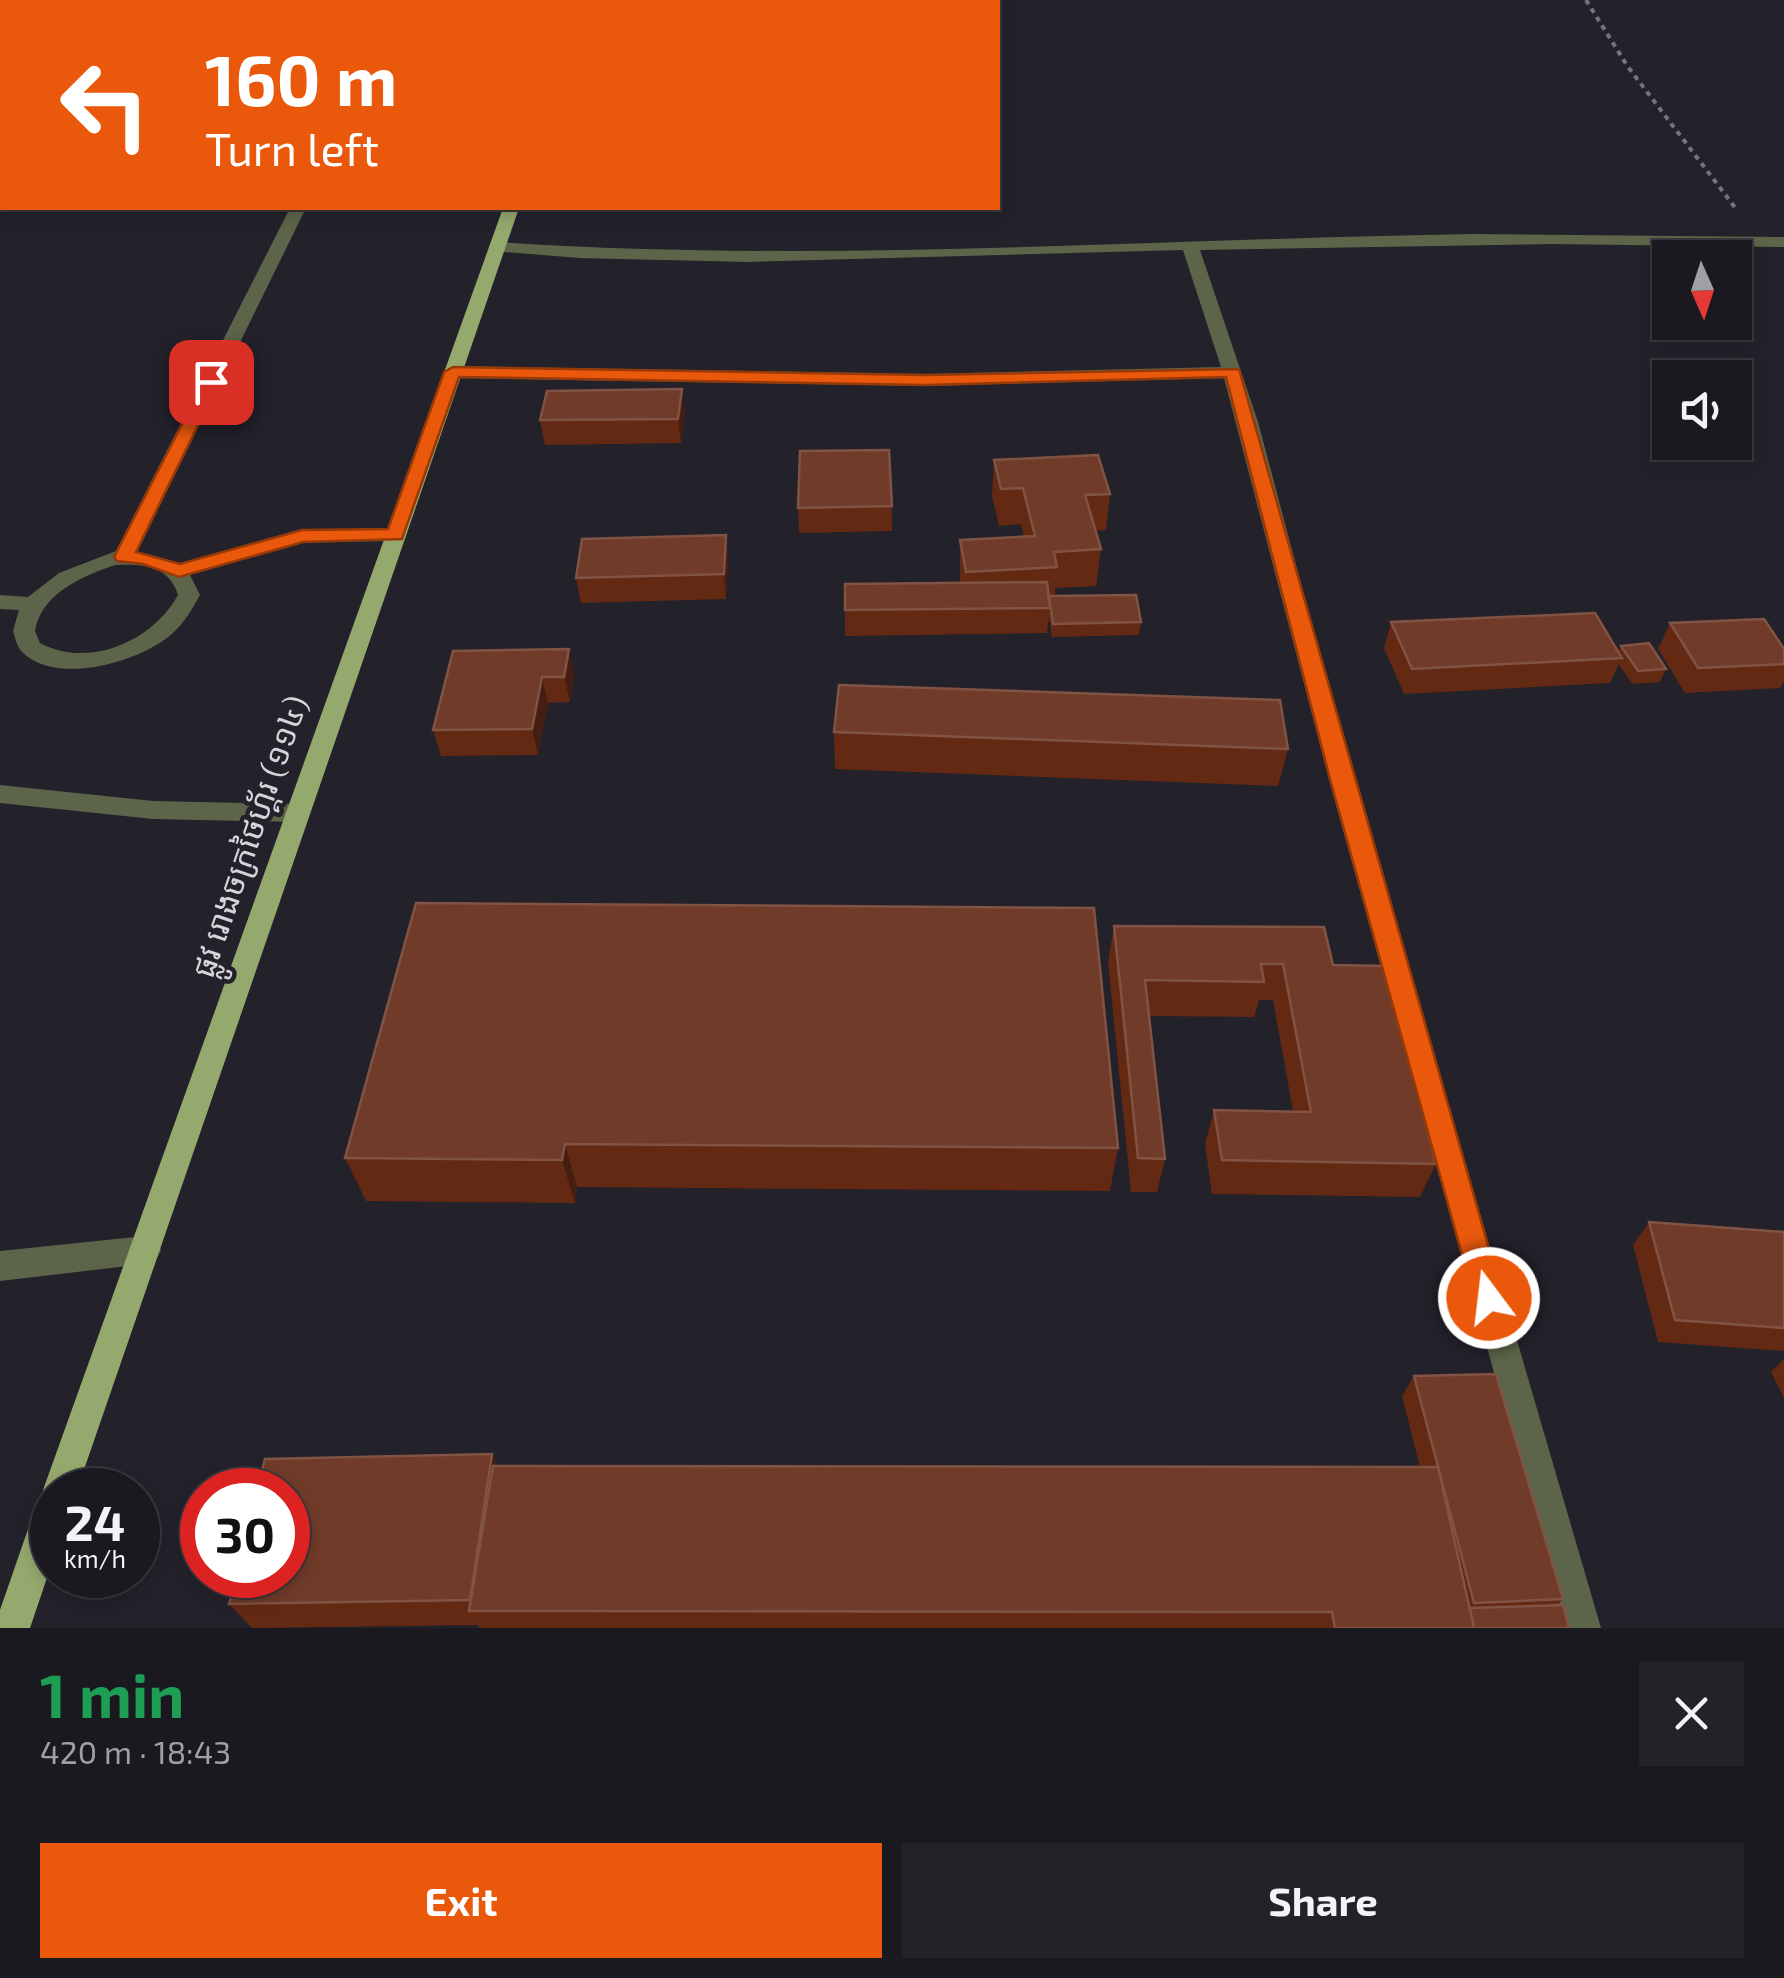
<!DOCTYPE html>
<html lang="en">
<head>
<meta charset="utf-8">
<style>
	:root { --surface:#1a1920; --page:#232229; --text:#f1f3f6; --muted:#9fa0a5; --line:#38383e; --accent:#ea580c }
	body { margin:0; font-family:"Exo 2","Noto Sans Khmer",sans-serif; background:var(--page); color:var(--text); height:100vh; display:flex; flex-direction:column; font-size:38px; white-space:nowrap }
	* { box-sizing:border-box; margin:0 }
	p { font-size:32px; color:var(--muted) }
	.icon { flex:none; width:55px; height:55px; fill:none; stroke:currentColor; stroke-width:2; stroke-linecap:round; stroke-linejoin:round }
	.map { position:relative; height:1628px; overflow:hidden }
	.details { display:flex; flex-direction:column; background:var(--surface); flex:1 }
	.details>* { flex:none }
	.top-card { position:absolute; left:0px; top:0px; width:1000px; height:210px; box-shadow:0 5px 15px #0003,0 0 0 2px var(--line); background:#ea580c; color:#fff; overflow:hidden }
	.needle { width:65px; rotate:177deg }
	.buttons { position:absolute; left:1652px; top:240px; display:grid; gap:20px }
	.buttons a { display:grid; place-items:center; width:100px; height:100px; border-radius:0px; background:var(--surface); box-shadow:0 5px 15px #0003,0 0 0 2px var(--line); font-size:50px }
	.speed { position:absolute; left:30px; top:1468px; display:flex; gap:20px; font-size:50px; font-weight:700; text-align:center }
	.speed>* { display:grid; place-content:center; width:130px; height:130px; border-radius:50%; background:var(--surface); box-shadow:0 5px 15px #0003,0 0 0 2px var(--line); line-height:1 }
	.speed small { font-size:25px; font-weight:400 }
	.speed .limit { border:15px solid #d22; background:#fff; color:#111 }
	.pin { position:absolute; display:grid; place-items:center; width:85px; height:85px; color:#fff; margin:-42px; border-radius:20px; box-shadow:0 5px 15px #0006 }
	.me { position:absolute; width:110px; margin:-55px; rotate:345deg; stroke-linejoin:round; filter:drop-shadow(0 0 8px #0008) }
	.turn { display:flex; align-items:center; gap:35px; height:210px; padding:0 40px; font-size:45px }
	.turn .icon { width:130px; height:130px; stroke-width:2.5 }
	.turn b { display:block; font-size:70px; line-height:85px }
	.round { display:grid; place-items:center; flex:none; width:105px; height:105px; border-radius:0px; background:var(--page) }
	.headline { display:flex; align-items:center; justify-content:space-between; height:170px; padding:0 40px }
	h1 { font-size:60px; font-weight:700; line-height:75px; color:#1e9e55 }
	.cta { display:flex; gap:20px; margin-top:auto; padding:20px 40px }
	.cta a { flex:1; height:115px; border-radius:0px; background:var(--accent); color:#fff; font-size:40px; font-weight:700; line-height:115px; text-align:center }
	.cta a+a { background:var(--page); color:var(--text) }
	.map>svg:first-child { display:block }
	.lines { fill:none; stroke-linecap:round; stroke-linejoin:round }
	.path { stroke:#75737b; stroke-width:4; stroke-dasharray:5 5; stroke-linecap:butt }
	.minor { fill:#5c654a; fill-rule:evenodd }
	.major { fill:#95a96e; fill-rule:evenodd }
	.wall { fill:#642913 }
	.shaded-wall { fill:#451e13 }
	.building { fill:#703b29; stroke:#805344; stroke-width:2.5 }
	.route { fill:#ea580c; stroke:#983908; stroke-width:2.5 }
	.labels { text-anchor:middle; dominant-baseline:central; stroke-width:9; stroke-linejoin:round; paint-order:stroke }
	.street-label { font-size:32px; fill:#d6d4db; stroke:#23212a }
</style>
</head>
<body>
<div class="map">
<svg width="1784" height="1628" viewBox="0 0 1784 1628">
	<rect width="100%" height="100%" fill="#23212a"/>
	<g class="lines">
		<polyline class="path" points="1586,0 1628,67 1737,210"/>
		<g class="minor">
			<rect x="0" y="112" width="2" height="8"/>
			<path d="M290 208H306L137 552 180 564 302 530 396 529 406 535 396 541 303 542 190 575 200 595C192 609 185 622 173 633 142 661 58 687 22 652 17 647 15 637 13 631L19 610 0 609V595L28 597 59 573 116 551ZM115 565C143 564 169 565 178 595 152 642 88 669 40 643L35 631C41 594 82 576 115 565Z"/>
			<path d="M1474 234 1784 237V247L1551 244 1200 250 1258 422 1353 779 1601 1628H1565L1329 779 1224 378 926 386 453 378 444 372 453 366 926 374 1221 367 1183 250 747 262 580 258 491 251V243L497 242C822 264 1148 239 1474 234Z"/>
			<polygon points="0,785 153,801 298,804 307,807 310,813 307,819 298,822 153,819 0,803"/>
			<polygon points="145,1236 156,1240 161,1250 156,1260 145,1264 0,1281 0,1251"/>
		</g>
		<polygon class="major" points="503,208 519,208 77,1490 52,1490 52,1563 30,1628 0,1628 0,1610 34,1512 40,1500 45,1497 43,1490"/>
	</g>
	<g class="wall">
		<polygon points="685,414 681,443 545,445 540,420"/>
		<polygon points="994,460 1110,494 1106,530 1095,531 1101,549 1096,586 1055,588 1055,596 1141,622 1139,635 1052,637 1049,617 1047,633 845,636 845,610 960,583 960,540 1024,537 1021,524 999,526 992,496"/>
		<polygon points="892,506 892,531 799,533 798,508"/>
		<polygon points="726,535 728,560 726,599 581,603 576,578"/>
		<polygon points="1391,622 1618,652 1621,646 1666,669 1660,682 1632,684 1619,664 1610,683 1404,694 1384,648"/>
		<polygon points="1670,623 1784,649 1784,681 1780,688 1685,693 1658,649"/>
		<polygon points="453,651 574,674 570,702 548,703 538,755 441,756 433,730"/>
		<polygon points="834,732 1288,749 1278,786 835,769"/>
		<polygon points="416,903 1118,1148 1110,1191 577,1187 575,1203 366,1201 345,1158"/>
		<polygon points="1114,926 1333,965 1436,1164 1420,1197 1212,1194 1205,1144 1214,1110 1293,1111 1273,1000 1259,1000 1254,1017 1149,1016 1165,1159 1157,1192 1131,1192 1108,962"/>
		<polygon points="1649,1222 1784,1232 1784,1351 1658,1342 1633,1245"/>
		<polygon points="1784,1359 1784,1398 1771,1372"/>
		<polygon points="1414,1376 1563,1599 1557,1606 1569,1628 480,1628 477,1625 252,1628 229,1604 492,1454 498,1466 1420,1467 1402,1396"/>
	</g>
	<g class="shaded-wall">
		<polygon points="682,389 685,414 681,443 678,419"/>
		<polygon points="726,535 728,560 726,599 724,574"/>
		<polygon points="569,649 574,674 570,702 564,677"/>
		<polygon points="542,677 548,703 538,755 532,729"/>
		<polygon points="565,1144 577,1187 575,1203 562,1160"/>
		<polygon points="492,1454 506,1482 470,1600"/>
	</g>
	<g class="building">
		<polygon points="682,389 678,419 540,420 547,391"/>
		<polygon points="889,450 892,506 798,508 800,451"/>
		<polygon points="1098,455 1110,494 1085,495 1101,549 1054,552 1057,567 966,572 960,540 1035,536 1023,488 1001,489 994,460"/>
		<polygon points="726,535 724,574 576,578 582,539"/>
		<polygon points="1047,582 1050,608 845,610 845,584"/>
		<polygon points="1136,595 1141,622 1053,624 1049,596"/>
		<polygon points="1595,613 1622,658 1412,669 1391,622"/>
		<polygon points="1764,619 1784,649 1784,664 1698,668 1670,623"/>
		<polygon points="1649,643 1666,669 1638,671 1621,646"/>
		<polygon points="569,649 564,677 542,677 532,729 433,730 453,651"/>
		<polygon points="839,685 1280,700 1288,749 834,732"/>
		<polygon points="416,903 1094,908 1118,1148 565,1144 562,1160 345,1158"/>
		<polygon points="1114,926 1324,927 1333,965 1387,966 1436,1164 1222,1160 1214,1110 1311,1112 1283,964 1261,964 1264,982 1145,980 1165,1159 1138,1158"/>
		<polygon points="1649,1222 1784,1232 1784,1328 1675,1320"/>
		<polygon points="1496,1374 1563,1599 1474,1603 1414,1376"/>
		<polygon points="492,1454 470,1600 229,1604 237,1575 288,1575 288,1490 257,1490 265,1459"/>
		<polygon points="493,1466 1438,1467 1474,1628 1335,1628 1332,1612 469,1611"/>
		<polygon points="1563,1605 1569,1628 1474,1628 1470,1608"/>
	</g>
	<polygon class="route" points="453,367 926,375 1239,369 1503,1298 1499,1308 1489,1312 1478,1308 1474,1298 1330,779 1226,377 926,385 459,377 402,539 303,542 179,577 143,564 117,561 114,557 205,379 219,382 136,552 180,564 302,530 388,529 444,372"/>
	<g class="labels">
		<g class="street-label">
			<text transform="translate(248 836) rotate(-71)">ផ្លូវ រោងចក្រថៃហ្គ័រ (១១៤)</text>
		</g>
	</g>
</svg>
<div class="buttons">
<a><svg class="needle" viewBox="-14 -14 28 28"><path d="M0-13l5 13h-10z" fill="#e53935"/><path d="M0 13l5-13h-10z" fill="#9fa0a5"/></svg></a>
<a><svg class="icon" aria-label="sound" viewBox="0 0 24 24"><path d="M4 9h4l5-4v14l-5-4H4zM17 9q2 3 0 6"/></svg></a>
</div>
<div class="speed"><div>24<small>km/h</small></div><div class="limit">30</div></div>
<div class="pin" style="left:211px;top:382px;background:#d93025"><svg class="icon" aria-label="arrive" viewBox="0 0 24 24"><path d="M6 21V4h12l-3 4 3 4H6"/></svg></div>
<svg class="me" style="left:1489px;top:1298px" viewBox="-20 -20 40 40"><circle r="17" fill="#ea580c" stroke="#fff" stroke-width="3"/><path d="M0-11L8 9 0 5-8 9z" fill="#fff"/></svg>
<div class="top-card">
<div class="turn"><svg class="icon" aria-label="left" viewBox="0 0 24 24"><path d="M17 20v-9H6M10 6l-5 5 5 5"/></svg><div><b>160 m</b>Turn left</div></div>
</div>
</div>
<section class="details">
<div class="headline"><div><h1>1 min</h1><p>420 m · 18:43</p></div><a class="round"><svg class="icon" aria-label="close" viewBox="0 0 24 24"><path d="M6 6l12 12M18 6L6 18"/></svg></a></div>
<div class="cta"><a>Exit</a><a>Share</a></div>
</section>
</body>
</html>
